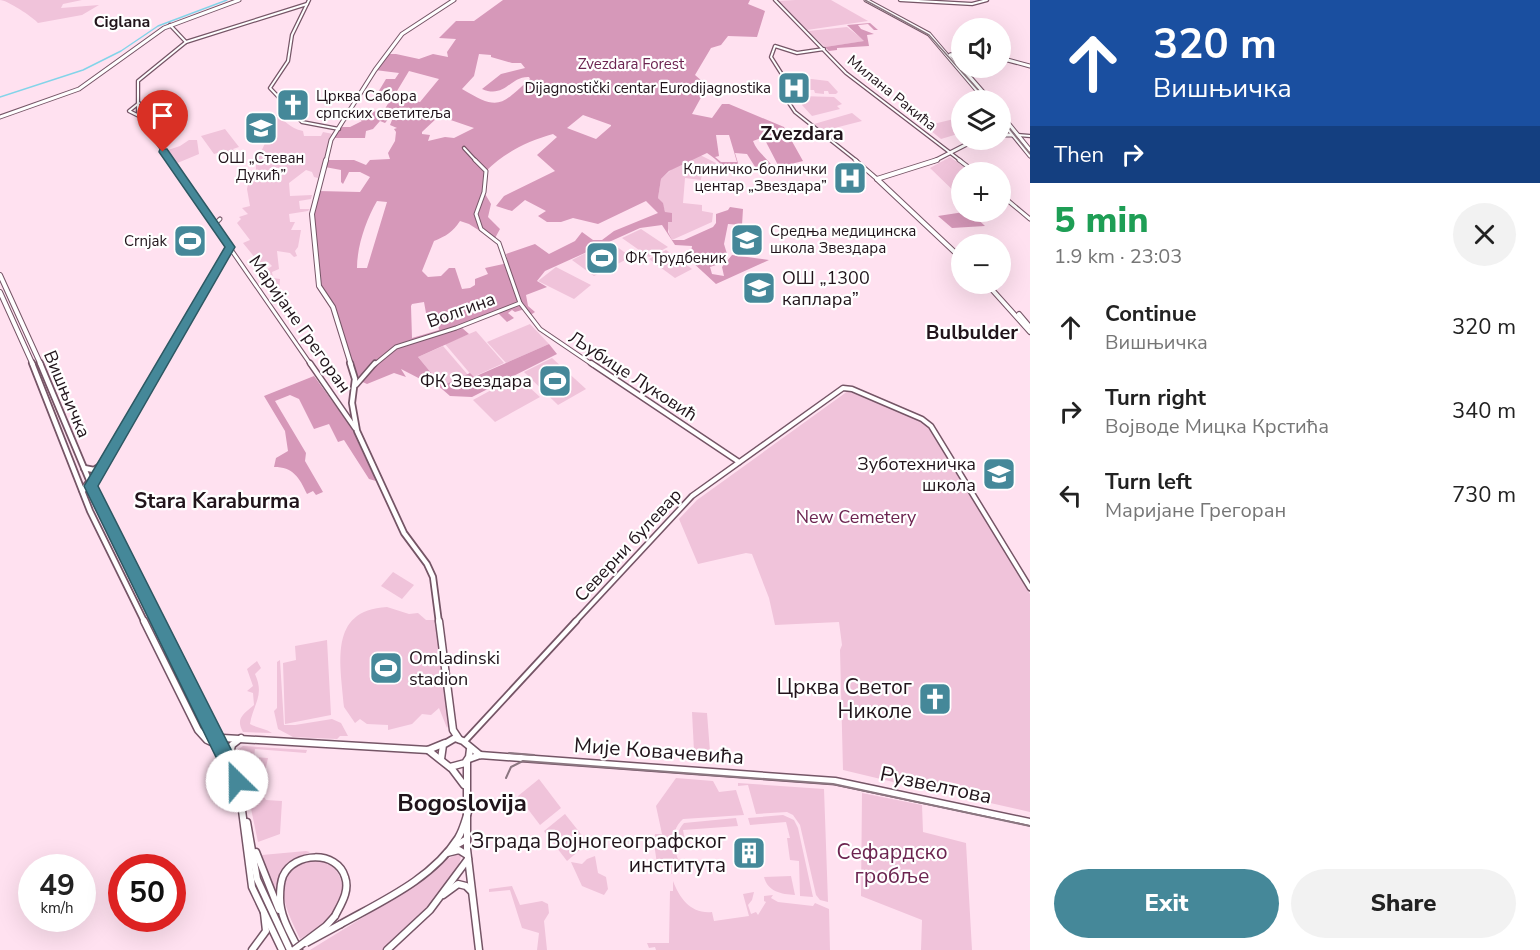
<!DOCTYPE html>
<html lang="en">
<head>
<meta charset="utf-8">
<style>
	:root { --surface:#fff; --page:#f2f2f2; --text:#222; --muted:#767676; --accent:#458899 }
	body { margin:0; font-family:"Nunito Sans",sans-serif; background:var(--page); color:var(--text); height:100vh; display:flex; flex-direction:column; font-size:22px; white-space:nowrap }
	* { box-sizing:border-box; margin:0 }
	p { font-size:20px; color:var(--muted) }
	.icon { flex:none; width:33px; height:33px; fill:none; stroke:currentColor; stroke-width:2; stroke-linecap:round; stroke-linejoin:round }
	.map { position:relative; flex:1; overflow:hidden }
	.drawer { display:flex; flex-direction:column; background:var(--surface); width:510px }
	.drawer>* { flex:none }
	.guide { background:#1a4fa0; color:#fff; overflow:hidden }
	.fabs { position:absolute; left:951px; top:18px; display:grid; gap:12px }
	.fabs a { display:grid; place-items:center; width:60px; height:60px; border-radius:50%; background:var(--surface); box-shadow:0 6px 24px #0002; font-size:30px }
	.speed { position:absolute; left:18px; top:854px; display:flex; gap:12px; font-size:30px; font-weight:700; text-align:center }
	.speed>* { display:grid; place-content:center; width:78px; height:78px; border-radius:50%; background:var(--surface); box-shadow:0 6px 24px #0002; line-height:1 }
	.speed small { font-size:15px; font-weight:400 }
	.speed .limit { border:9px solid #d22; background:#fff; color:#111 }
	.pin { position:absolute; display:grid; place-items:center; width:51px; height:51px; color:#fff; margin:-62px -26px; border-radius:50% 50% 50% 0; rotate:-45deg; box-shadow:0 0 6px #0007 }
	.pin .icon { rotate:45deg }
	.me { position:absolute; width:66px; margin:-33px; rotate:337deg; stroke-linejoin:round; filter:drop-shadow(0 0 4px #0008) }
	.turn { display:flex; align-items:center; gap:21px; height:126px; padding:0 24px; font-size:27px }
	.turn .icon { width:78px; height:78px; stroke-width:2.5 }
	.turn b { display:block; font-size:42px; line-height:51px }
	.then { display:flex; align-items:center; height:57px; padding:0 24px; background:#0003; gap:12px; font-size:22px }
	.round { display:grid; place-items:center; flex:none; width:63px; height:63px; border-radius:32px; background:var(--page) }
	.headline { display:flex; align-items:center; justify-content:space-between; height:102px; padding:0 24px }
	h1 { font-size:36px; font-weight:800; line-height:45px; color:#1e9e55 }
	.cta { display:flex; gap:12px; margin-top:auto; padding:12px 24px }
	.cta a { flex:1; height:69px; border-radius:36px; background:var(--accent); color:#fff; font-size:24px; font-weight:800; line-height:69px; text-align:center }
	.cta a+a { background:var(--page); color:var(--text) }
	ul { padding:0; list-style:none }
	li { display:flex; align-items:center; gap:18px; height:84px; padding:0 24px }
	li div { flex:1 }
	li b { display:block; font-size:22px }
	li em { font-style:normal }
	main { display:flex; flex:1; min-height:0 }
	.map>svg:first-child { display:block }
	.green { fill:#f0c3da }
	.forest { fill:#d698b9; fill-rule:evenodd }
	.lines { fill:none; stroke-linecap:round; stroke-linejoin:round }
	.stream { stroke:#83d4e9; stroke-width:1.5 }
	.tertiary-far3-casing { stroke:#755566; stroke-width:4.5 }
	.tertiary-far2-casing { stroke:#755566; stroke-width:5 }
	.tertiary-far1-casing { stroke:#755566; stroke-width:7 }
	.tertiary-casing { stroke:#755566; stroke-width:8 }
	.secondary-far3-casing { stroke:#755566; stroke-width:5 }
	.secondary-far2-casing { stroke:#755566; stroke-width:6 }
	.secondary-far1-casing { stroke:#755566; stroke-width:8 }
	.secondary-casing { stroke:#755566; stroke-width:9 }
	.primary-casing { stroke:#755566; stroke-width:9 }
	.tertiary-far3 { stroke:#fff; stroke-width:2 }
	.tertiary-far2 { stroke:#fff; stroke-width:3 }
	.tertiary-far1 { stroke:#fff; stroke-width:4 }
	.tertiary { stroke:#fff; stroke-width:4.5 }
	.secondary-far3 { stroke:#fff; stroke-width:3 }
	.secondary-far2 { stroke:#fff; stroke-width:4 }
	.secondary-far1 { stroke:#fff; stroke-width:4.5 }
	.secondary { stroke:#fff; stroke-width:6 }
	.primary { stroke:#fff; stroke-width:6 }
	.tram-far1 { stroke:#8b7680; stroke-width:1.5 }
	.tram { stroke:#8b7680; stroke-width:2 }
	.primary-bridge-casing { stroke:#755566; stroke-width:9; stroke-linecap:butt }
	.primary-bridge { stroke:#fff; stroke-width:6 }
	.route { fill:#458899; stroke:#2d5863; stroke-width:1.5 }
	.labels { text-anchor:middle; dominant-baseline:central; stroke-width:4.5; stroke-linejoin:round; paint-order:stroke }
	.far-park-label { font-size:15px; fill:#6c2450; stroke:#fff }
	.far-poi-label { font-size:15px; fill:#21141b; stroke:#fff; text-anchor:end }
	.far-street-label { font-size:15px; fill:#21141b; stroke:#fff }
	.far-neighbourhood-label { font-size:16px; font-weight:bold; fill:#21141b; stroke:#fff }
	.poi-label { font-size:18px; fill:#21141b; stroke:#fff; text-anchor:start }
	.street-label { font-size:18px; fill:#21141b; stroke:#fff }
	.park-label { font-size:18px; fill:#6c2450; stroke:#fff }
	.far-district-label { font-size:20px; font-weight:bold; fill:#21141b; stroke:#fff }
	.neighbourhood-label { font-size:20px; font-weight:bold; fill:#21141b; stroke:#fff }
	.quarter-label { font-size:21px; font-weight:bold; fill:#21141b; stroke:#fff }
	.near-poi-label { font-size:21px; fill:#21141b; stroke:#fff; text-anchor:end }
	.near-street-label { font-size:21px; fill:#21141b; stroke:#fff }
	.near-park-label { font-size:21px; fill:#6c2450; stroke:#fff }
	.near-neighbourhood-label { font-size:24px; font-weight:bold; fill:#21141b; stroke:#fff }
</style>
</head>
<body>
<main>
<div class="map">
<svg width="1030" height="950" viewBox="0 0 1030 950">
	<rect width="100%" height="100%" fill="#ffe1f0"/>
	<g class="green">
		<path d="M0 0H82L63 4 61 8 99 5 82 15 38 23C33 17 7 0 0 0Z"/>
		<polygon points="795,0 831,0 868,21 807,30 777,1"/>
		<polygon points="847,27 865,41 825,47 808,31"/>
		<polygon points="792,77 798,78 798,81 803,81 803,78 828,81 838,92 836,94 829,94 828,91 824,91 824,94 815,93 814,90 809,90 810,93 796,92 799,88 793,83 788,84 787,79 791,81 795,79"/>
		<polygon points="800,96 834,97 842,104 837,106 840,109 812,116 802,105"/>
		<path d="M271 113C285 118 289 129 303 131L304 136H321L323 132 333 134 318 178 314 177 312 172 306 170 289 183 290 196 312 195 311 199 299 201 300 209H310L308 211 289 214 290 222H295L291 230H301L298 247 295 251 297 256 294 257 290 253 277 251 279 269 272 272 273 278 280 279 279 293 282 299H277L274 285 266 270 272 266 268 262 260 264 243 243 250 240 237 223 241 219 239 217 248 214 242 208 250 206 247 189 249 179 256 177V163L266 141V137L250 140 248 136 256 138 265 135 262 127 267 125 262 126 255 118Z"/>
		<polygon points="852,113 862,121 823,131 814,124"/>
		<polygon points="954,119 961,124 961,133 941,139 925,126"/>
		<polygon points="225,129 239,147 233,149 235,152 223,155 221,152 214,154 201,136"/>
		<polygon points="189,140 197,140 199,154 175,164 165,151 180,146"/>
		<path d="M700 155 716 163 712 171 716 174 702 173 701 180 685 178 683 203 702 205V211L713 213 712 222 672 240C665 227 669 210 658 198L661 179 672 169Z"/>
		<polygon points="950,157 971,172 962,172 961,186 959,188 961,190 961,198 930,168"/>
		<polygon points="641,229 668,247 649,257 622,238"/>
		<polygon points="609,241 631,257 594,276 572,260"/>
		<polygon points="666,250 692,269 675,278 649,259"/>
		<polygon points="556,267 591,285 574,299 538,281"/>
		<polygon points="530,324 549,344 506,363 487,342"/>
		<polygon points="476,331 504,363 473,377 445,344"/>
		<polygon points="443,346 468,375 442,386 418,357"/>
		<polygon points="552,358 586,389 558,405 524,372"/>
		<polygon points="517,376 540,397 495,422 473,400"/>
		<polygon points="848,391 922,422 929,428 1030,594 1030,812 977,800 976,791 910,777 910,786 843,770 840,650 842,645 839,622 775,625 769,598 752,554 746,553 698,564 679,519 697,500"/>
		<polygon points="393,572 414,585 402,599 381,586"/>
		<path d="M387 607 409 614 418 613 426 620H435L449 725 447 728 439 708 431 715 422 714 412 724 388 730V725L367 724 360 719 355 723 344 707C341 666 327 610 387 607Z"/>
		<polygon points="327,640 331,715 285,724 283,663 296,660 295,646"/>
		<polygon points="280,660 284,725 295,725 332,719 341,723 348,736 340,736 337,739 293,737 278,729 274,711 277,708 277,662"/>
		<path d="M257 661 261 668 255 674C265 696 253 704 250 724 257 728 265 728 272 733L243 732C235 718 244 714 254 705L253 693 247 691 253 686 247 669Z"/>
		<polygon points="692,712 707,713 710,752 694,751"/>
		<polygon points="243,746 307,750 306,753 255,749 254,757 268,758 262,785 266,787 264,797 266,800 282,801 280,834 258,842 245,780 236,758 237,750"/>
		<path d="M676 778 713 781 719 792 736 790 744 815 683 819C667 833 676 853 682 871L671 874 669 863 657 864 654 843 655 834H662L656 806Z"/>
		<polygon points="539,779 561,808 540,825 518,796"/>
		<polygon points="738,783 824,789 828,902 820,900 816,895 800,825 793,815 787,812 756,814 748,785 738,786"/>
		<polygon points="862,793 922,805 923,832 966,843 972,950 921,950 922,920 861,896"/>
		<polygon points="565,814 588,843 567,861 544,831"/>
		<polygon points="783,815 794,820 798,828 813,897 800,896 799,861 790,860 787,838 790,838 786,822 750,825 748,818"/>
		<path d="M736 818 738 826 683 830 686 846 681 847C675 839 678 829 684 823Z"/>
		<path d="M306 851 310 852C293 861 279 875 276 895L262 855Z"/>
		<path d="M458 854 461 856C457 886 408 929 386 950H310L404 892 445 860Z"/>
		<polygon points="595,856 598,873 606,877 608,889 604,895 582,886 571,862 582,864 587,859"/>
		<path d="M320 860C329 863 335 867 339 875 353 905 322 926 300 939 291 918 272 888 294 869 302 862 310 860 320 860Z"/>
		<path d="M791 876 795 895C781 894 768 892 764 877Z"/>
		<path d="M673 881C680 899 691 914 712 912L714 921 749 916 743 894 754 892 752 900 748 905 751 914 756 912 758 915 766 902 764 901V896L773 895 771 898 778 902 813 906 815 903 829 909 830 950H656L655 947 649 948 647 943H669L670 891H673Z"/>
		<polygon points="512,886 520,905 542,901 548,904 549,913 544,921 547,950 537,950 539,933 522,928 510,890 489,892 489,889"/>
	</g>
	<g class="forest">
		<path d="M503 0H750L748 4 765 11 757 37 728 36 721 45 711 48 695 75 710 88 704 92 692 114 712 118 722 104H729L784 127 803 161 779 167 766 142 761 138 753 141C757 152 767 158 774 168L757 170 747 154 735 153 740 170 735 174C724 169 718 160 707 153L669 171 661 179 658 198 663 203 665 212 672 213V222H668V232L672 240H684L713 227 716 223V214L728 210 730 207 743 209 742 225 728 224 724 244 727 254 719 264 710 267 712 274 724 276 722 267 732 255 769 260 716 284 690 260 692 246 675 245 662 225 640 228 545 271 537 281 547 287 526 295 528 306 535 312 529 316 525 309 515 312 512 310 508 313 514 318 507 322 497 312 461 327 469 334 418 357 442 386 470 373 474 377 549 344 557 354 472 397 450 396 435 383 432 385 401 369 406 377 394 373 367 384 356 379 333 306 321 285 313 218 318 191 360 192 370 177 360 172H349L343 184 341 182V170L325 167 328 160H354L366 165 370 160 390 159 388 153 395 141 396 132 394 129 397 128 390 125 392 120H404V115L391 116 385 123 380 121 373 129 366 131 365 138H333L342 127H350L362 121 352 112 353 110 383 112 392 97 420 102 439 79 409 71 394 96 377 94 386 79H395L399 73 375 70 386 54H396L419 59 433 54 448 57 447 52 456 39 439 38 456 21H474ZM479 54 491 55V57L512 63H521L525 68 501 74 482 89C505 99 510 76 529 77L530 79C500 106 499 111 462 89L474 76ZM583 115 611 125V126L596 139 567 128ZM439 116 474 128 454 138 445 137 428 141 430 135 422 134V132ZM553 134 557 137 537 155 555 171 504 196 496 206 512 211 525 200 546 211 538 216 547 222H561L573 218 598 224 646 201 658 213 614 231 602 240H593L582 232 575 241 549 254 535 244 506 254 508 263 485 268 488 274 475 279V285L470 288 462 289 455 268H449L441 276 428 277 422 271 434 241C446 236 453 232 460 221L469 224 494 240 500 229 488 217 491 204 484 192 486 171C505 152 528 141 553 134ZM716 135H729L737 162H721L715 157 719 156ZM377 201 387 202 367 268H357C357 246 366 220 377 201ZM424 302 426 313 436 312 439 330 412 338 411 306 412 304Z"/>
		<polygon points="870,23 878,30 874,30 868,24 858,25 861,29 874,34 867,35 869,46 837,48 837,50 829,51 825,47 864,41 847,25"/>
		<polygon points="964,212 970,212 985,226 952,228 938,216"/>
		<path d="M314 376 351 427 376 481 369 479 344 440 338 442 329 424 314 429 299 399 290 395 275 401 306 453 305 461 323 492 316 495 313 491 307 494C299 477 293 467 274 467L276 458 288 451 285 431 264 396Z"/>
	</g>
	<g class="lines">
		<polyline class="stream" points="0,97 83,70 121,51 158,26 227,0"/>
		<g class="tertiary-far3-casing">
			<g id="tertiary-far3">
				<polyline points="309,0 292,35 288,61 270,88 302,122 339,129"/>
				<polyline points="775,0 846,73 961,161"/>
				<polyline points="900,0 972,4 987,0"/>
				<polyline points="170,25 186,42"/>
				<polyline points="824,49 797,53 775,46 771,57 783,76 789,103 795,112 857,161"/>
				<polyline points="139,103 129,111 139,116 170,161"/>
				<polyline points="138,115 138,81 186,42 307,4"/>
				<polyline points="1018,135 1030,136"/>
				<polyline points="464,148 476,161"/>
			</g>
		</g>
		<g class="tertiary-far2-casing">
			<g id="tertiary-far2">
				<polyline points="169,160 311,365"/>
				<polyline points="475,160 486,171 484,192 476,214 481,229 499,243 520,303 540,329 593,365"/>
				<polyline points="855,160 877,179"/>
				<polyline points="959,160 975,172"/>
				<polyline points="1000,194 1030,219"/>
				<polyline points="214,225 220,219"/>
				<polyline points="163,365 230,247"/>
				<polyline points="374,365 396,347 456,328 520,303"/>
			</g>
		</g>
		<g class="tertiary-far1-casing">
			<g id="tertiary-far1">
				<polyline points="310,363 355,428"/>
				<polyline points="591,363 739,462"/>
				<polyline points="356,385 375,363"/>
				<polyline points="82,490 100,468"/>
				<polyline points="82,491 93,484 164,363"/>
				<polyline points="574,623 692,496 843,388 852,389 922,419 931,426 1030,588"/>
			</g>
		</g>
		<g class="tertiary-casing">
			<polyline id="tertiary" points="465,741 576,621"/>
		</g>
		<g class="secondary-far3-casing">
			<g id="secondary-far3">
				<polyline points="866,0 929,34 985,100"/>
				<polyline points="950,55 962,54"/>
				<polyline points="951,55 962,66"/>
				<polyline points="1000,58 1030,66"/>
				<polyline points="962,68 990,100"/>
				<polyline points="1000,113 1030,150"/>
				<polyline points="0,117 79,89 164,28 239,0"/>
				<polyline points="1000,119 1030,156"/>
				<polyline points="1000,135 1013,135"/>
				<polyline points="326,161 331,140 375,70 402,34 454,0"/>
				<polyline points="934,161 975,140"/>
			</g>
		</g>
		<g class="secondary-far2-casing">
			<g id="secondary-far2">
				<polyline points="326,160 312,214 319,286 333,307 351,365"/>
				<polyline points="877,179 962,259"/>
				<polyline points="877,179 937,160"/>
				<polyline points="0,275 41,365"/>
				<polyline points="987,284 1030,332"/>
				<polyline points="0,292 33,365"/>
				<polyline points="1019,314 1030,327"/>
			</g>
		</g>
		<g class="secondary-far1-casing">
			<g id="secondary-far1">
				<polyline points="32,363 90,511 145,623"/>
				<polyline points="40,363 97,499 158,623"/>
				<polyline points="350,363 355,379 352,403 357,431 404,533 427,564 433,577 439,623"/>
				<polyline points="84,468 94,470 102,465"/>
			</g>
		</g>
		<g class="secondary-casing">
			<g id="secondary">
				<polyline points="144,621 198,730 207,740 220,746"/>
				<polyline points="157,621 232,768 240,795 252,887 282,950"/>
				<polyline points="439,621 453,730 459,739"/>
				<polyline points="206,737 428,750 445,743"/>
				<polyline points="428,750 452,769 464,785"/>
				<polyline points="229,758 232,745 241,738"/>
				<polyline points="441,759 443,745 455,738 463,741 480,755"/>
				<polyline points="469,759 480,755 835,781 1030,822"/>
				<polyline points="467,762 467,849 479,950"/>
				<polyline points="450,767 465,763 469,757 470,749"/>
				<polyline points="247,822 257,879 290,950"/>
				<polyline points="256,852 279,910"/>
			</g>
		</g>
		<g class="primary-casing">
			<g id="primary">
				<polyline points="453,847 467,839"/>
				<polyline points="447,853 459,850 467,855"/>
				<polyline points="443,895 458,884 466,886 471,891"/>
				<path d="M341 924C382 901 432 879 458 838 463 830 465 821 468 812"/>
				<polyline points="252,950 266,931 264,913"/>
				<path d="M299 950C291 934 280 917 280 898 280 892 281 881 283 876 294 852 337 850 345 877 350 891 341 904 335 916"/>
				<polyline points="387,950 430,910 468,859"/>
			</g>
		</g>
		<use href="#tertiary-far3" class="tertiary-far3"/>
		<use href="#tertiary-far2" class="tertiary-far2"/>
		<use href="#tertiary-far1" class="tertiary-far1"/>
		<use href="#tertiary" class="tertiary"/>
		<use href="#secondary-far3" class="secondary-far3"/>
		<use href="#secondary-far2" class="secondary-far2"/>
		<use href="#secondary-far1" class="secondary-far1"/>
		<use href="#secondary" class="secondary"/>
		<use href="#primary" class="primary"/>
		<g class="tram-far1">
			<polyline points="865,0 929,35 987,100"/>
			<polyline points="1000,117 1030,154"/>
		</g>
		<g class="tram">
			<polyline points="509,753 534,755"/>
			<polyline points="506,778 511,767 523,761 833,784 1030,826"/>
		</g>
		<g class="primary-bridge-casing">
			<g id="primary-bridge">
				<polyline points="306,943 341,924"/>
				<polyline points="294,950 326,926 335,916"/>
			</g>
		</g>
		<use href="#primary-bridge" class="primary-bridge"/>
	</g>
	<polygon class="route" points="160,149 167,149 235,247 98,486 244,775 246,781 244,788 237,790 231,788 84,486 225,247 159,152"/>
	<defs>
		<g id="hospital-square" transform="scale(1.725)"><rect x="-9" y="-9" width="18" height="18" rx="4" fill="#458899" stroke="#fff"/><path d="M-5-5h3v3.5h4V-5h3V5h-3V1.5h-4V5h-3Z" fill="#fff"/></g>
		<g id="church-square" transform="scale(1.725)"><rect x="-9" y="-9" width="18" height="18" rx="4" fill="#458899" stroke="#fff"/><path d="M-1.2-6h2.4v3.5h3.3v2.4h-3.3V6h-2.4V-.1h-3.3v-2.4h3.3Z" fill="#fff"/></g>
		<g id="school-square" transform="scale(1.725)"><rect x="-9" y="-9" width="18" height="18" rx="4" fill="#458899" stroke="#fff"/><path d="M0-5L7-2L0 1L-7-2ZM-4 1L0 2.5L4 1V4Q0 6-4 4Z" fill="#fff"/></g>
		<g id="stadium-square" transform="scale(1.725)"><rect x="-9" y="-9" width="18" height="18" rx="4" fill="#458899" stroke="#fff"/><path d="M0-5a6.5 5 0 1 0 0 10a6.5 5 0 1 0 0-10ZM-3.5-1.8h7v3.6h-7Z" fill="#fff"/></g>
		<g id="building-square" transform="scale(1.725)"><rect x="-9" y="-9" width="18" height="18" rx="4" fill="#458899" stroke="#fff"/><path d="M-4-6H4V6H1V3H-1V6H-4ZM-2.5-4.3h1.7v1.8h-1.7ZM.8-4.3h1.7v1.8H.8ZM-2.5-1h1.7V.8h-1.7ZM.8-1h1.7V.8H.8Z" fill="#fff"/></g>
	</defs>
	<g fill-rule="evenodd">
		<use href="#hospital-square" x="794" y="88"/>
		<use href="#church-square" x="293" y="105"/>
		<use href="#school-square" x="261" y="128"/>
		<use href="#hospital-square" x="850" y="178"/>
		<use href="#school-square" x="747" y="240"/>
		<use href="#stadium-square" x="190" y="241"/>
		<use href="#stadium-square" x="602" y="258"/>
		<use href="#school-square" x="759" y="288"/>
		<use href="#stadium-square" x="555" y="381"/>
		<use href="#school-square" x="999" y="474"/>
		<use href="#stadium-square" x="386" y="668"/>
		<use href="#church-square" x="935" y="699"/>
		<use href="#building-square" x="749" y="853"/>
	</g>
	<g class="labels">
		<g class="far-park-label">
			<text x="631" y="64">Zvezdara Forest</text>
		</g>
		<g class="far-poi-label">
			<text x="771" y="88">Dijagnostički centar Eurodijagnostika</text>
			<text x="316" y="96" text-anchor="start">Црква Сабора<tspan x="316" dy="17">српских светитеља</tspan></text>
			<text x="261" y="158" text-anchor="middle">ОШ „Стеван<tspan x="261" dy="17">Дукић”</tspan></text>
			<text x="827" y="169">Клиничко-болнички<tspan x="827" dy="17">центар „Звездара”</tspan></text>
			<text x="770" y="231" text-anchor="start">Средња медицинска<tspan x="770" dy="17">школа Звездара</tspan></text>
			<text x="167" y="241">Crnjak</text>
			<text x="625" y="258" text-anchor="start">ФК Трудбеник</text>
		</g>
		<g class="far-street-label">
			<text transform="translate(892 93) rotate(39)">Милана Ракића</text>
		</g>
		<g class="far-neighbourhood-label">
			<text x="122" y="22">Ciglana</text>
		</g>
		<g class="poi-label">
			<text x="782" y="278">ОШ „1300<tspan x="782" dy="21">каплара”</tspan></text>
			<text x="532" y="381" text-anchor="end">ФК Звездара</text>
			<text x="976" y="464" text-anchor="end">Зуботехничка<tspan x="976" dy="21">школа</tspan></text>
			<text x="409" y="658">Omladinski<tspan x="409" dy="21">stadion</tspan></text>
		</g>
		<g class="street-label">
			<text transform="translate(461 310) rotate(-20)">Волгина</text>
			<text transform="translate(300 324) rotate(55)">Маријане Грегоран</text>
			<text transform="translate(633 376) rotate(33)">Љубице Луковић</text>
			<text transform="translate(67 394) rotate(67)">Вишњичка</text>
			<text transform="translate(628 545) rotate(-47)">Северни булевар</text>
		</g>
		<g class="park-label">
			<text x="856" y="517">New Cemetery</text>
		</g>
		<g class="far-district-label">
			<text x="802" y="133">Zvezdara</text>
		</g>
		<g class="neighbourhood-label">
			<text x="972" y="332">Bulbulder</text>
		</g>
		<g class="quarter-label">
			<text x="217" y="501">Stara Karaburma</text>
		</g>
		<g class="near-poi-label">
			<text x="912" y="687">Црква Светог<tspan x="912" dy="24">Николе</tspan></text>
			<text x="726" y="841">Зграда Војногеографског<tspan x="726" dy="24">института</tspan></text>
		</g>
		<g class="near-street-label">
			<text transform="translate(659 751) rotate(4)">Мије Ковачевића</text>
			<text transform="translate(936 785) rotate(12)">Рузвелтова</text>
		</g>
		<g class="near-park-label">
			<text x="892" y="852">Сефардско<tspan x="892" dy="24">гробље</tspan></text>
		</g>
		<g class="near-neighbourhood-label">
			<text x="462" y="803">Bogoslovija</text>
		</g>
	</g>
</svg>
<div class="fabs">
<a><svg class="icon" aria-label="sound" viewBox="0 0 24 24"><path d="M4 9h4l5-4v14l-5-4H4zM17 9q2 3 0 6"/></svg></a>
<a><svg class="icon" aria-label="layers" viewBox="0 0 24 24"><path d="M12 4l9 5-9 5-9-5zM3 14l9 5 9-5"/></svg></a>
<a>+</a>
<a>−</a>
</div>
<div class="speed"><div>49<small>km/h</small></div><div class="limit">50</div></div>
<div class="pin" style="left:163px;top:152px;background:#d93025"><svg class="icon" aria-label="arrive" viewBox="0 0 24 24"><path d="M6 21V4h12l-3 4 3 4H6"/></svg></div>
<svg class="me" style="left:237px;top:781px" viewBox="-20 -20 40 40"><circle r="19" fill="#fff"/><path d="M0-13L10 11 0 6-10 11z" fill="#458899"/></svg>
</div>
<section class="drawer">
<div class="guide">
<div class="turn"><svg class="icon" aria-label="ahead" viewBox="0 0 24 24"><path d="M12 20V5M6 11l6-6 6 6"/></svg><div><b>320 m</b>Вишњичка</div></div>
<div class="then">Then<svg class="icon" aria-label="right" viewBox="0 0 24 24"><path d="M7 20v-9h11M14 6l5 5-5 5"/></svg></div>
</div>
<div class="headline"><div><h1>5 min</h1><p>1.9 km · 23:03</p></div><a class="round"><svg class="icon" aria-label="close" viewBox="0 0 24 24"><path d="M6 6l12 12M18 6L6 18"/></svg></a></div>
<ul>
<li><svg class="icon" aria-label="ahead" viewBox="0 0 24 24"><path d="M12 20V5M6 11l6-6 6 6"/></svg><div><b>Continue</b><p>Вишњичка</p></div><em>320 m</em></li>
<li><svg class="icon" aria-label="right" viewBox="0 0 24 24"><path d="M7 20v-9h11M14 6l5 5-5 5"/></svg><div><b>Turn right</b><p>Војводе Мицка Крстића</p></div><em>340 m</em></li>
<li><svg class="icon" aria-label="left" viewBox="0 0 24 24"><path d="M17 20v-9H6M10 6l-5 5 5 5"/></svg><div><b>Turn left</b><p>Маријане Грегоран</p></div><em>730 m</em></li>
</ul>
<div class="cta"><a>Exit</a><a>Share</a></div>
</section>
</main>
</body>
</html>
